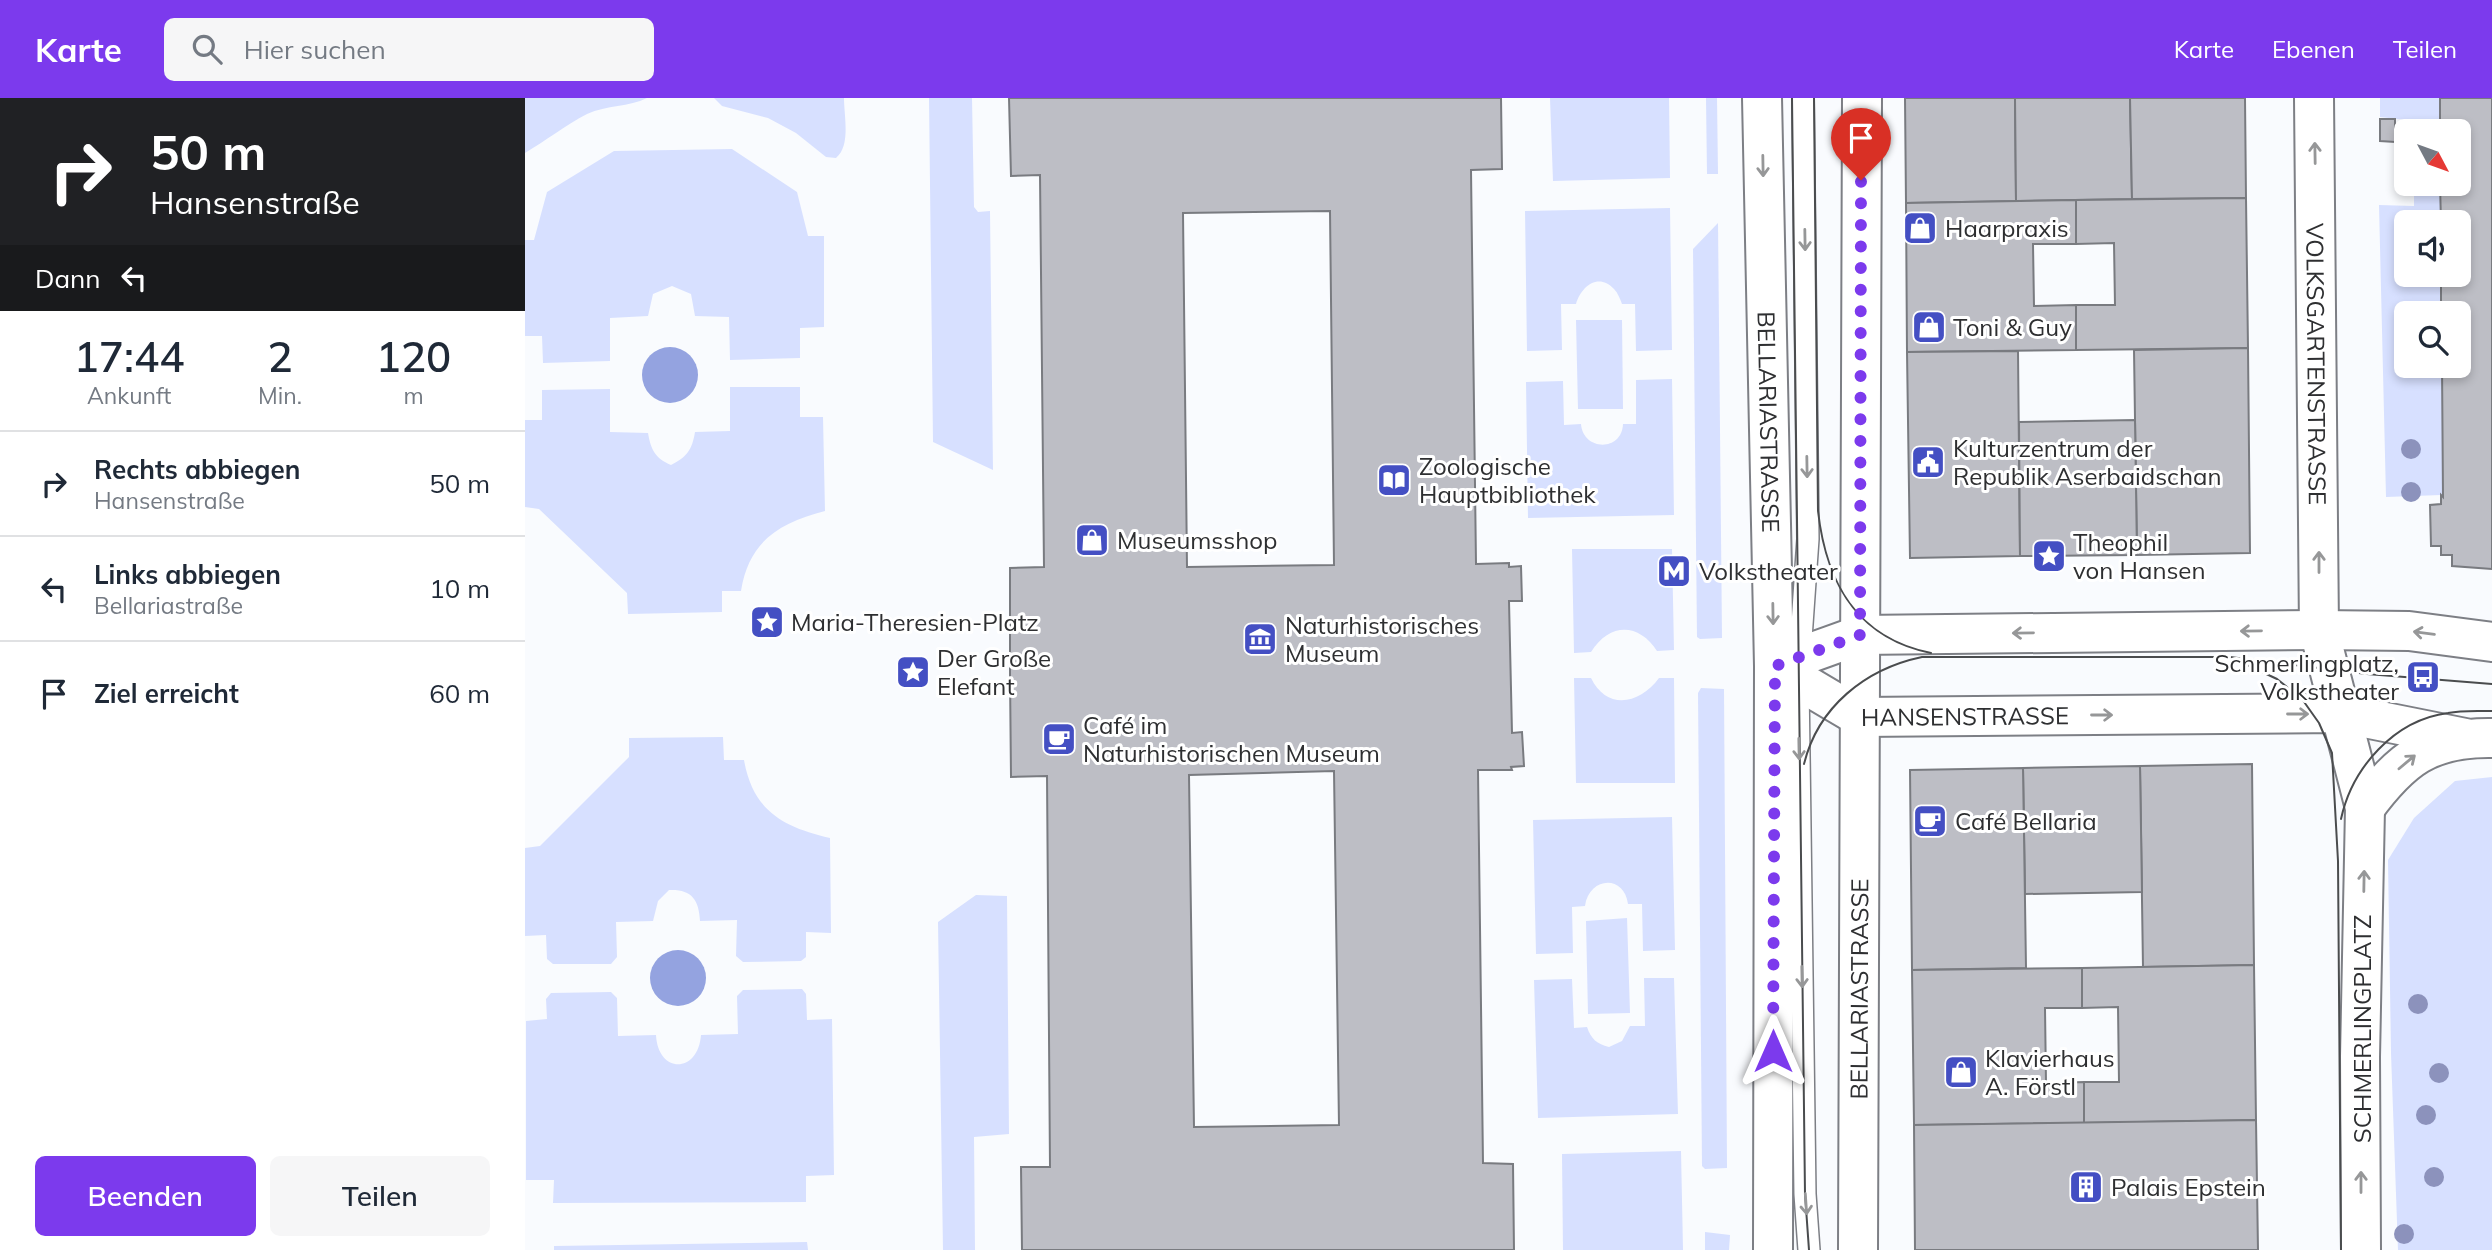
<!DOCTYPE html>
<html lang="de">
<head>
<meta charset="utf-8">
<style>
	:root { --surface:#fff; --page:#f6f6f7; --text:#1f2937; --muted:#747a83; --line:#e0e1e3; --accent:#7c3aed }
	body { margin:0; font-family:Mulish,sans-serif; background:var(--page); color:var(--text); height:100vh; display:flex; flex-direction:column; font-size:26px; white-space:nowrap }
	* { box-sizing:border-box; margin:0 }
	p { font-size:23px; color:var(--muted) }
	.icon { flex:none; width:38px; height:38px; fill:none; stroke:currentColor; stroke-width:2; stroke-linecap:round; stroke-linejoin:round }
	.map { position:relative; flex:1; overflow:hidden }
	.details { display:flex; flex-direction:column; background:var(--surface); width:525px }
	.details>* { flex:none }
	.guide { background:#202124; color:#fff; overflow:hidden }
	.needle { width:46px; rotate:131deg }
	.buttons { position:absolute; left:1869px; top:21px; display:grid; gap:14px }
	.buttons a { display:grid; place-items:center; width:77px; height:77px; border-radius:10px; background:var(--surface); box-shadow:0 4px 10px #0003; font-size:35px }
	.pin { position:absolute; display:grid; place-items:center; width:60px; height:60px; color:#fff; margin:-72px -30px; border-radius:50% 50% 50% 0; rotate:-45deg; box-shadow:0 0 7px #0007 }
	.pin .icon { rotate:45deg }
	.me { position:absolute; width:77px; margin:-38px; rotate:0deg; stroke-linejoin:round; filter:drop-shadow(0 0 5px #0008) }
	.turn { display:flex; align-items:center; gap:24px; height:147px; padding:0 35px; font-size:32px }
	.turn .icon { width:91px; height:91px; stroke-width:2.5 }
	.turn b { display:block; font-size:49px; line-height:60px }
	.then { display:flex; align-items:center; height:66px; padding:0 35px; background:#0003; gap:14px; font-size:26px }
	.eta { display:flex; justify-content:space-evenly; align-items:center; height:119px; text-align:center }
	.eta b { font-size:42px; font-weight:600; line-height:49px }
	.cta { display:flex; gap:14px; margin-top:auto; padding:14px 35px }
	.cta a { flex:1; height:80px; border-radius:10px; background:var(--accent); color:#fff; font-size:28px; font-weight:600; line-height:80px; text-align:center }
	.cta a+a { background:var(--page); color:var(--text) }
	ul { padding:0; list-style:none }
	li { display:flex; align-items:center; gap:21px; height:105px; padding:0 35px; border-top:2px solid var(--line) }
	li div { flex:1 }
	li b { display:block; font-size:26px }
	li em { font-style:normal }
	header { display:flex; align-items:center; gap:42px; box-sizing:border-box; height:98px; padding:0 35px; background:var(--accent); color:#fff }
	header strong { font-size:33px }
	nav { display:flex; gap:38px; margin-inline-start:auto; font-size:24px }
	.search { width:490px; height:63px; background:var(--page); display:flex; align-items:center; gap:18px; box-sizing:border-box; padding:0 24px; border-radius:10px; color:var(--muted); font-size:26px }
	main { display:flex; flex:1; min-height:0 }
	.map>svg:first-child { display:block }
	.green { fill:#d7e0ff }
	.water { fill:#94a3e0 }
	.building { fill:#bdbec5; stroke:#797b80; stroke-width:2; fill-rule:evenodd }
	.lines { fill:none; stroke-linecap:round; stroke-linejoin:round }
	.service-casing { stroke:#7d7f85; stroke-width:24 }
	.minor-casing { stroke:#7d7f85; stroke-width:42 }
	.tertiary-casing { stroke:#7d7f85; stroke-width:42 }
	.secondary-casing { stroke:#7d7f85; stroke-width:42 }
	.service { stroke:#fff; stroke-width:21 }
	.minor { stroke:#fff; stroke-width:38 }
	.tertiary { stroke:#fff; stroke-width:38 }
	.secondary { stroke:#fff; stroke-width:38 }
	.tram { stroke:#4a4c4e; stroke-width:2 }
	.tree { fill:#8c92bc }
	.oneway { stroke:#969798 }
	.route { stroke:#7c3aed; stroke-width:12; stroke-dasharray:0 21.6 }
	.labels { text-anchor:middle; dominant-baseline:central; stroke-width:6; stroke-linejoin:round; paint-order:stroke }
	.poi-label { font-size:24px; fill:#2e2f31; stroke:#fff; text-anchor:start }
	.street-label { font-size:24px; fill:#2e2f31; stroke:#fff }
</style>
</head>
<body>
<header>
<strong>Karte</strong>
<div class="search"><svg class="icon" aria-label="search" viewBox="0 0 24 24"><circle cx="10" cy="10" r="6"/><path d="M15 15l6 6"/></svg>Hier suchen</div>
<nav><a>Karte</a><a>Ebenen</a><a>Teilen</a></nav>
</header>
<main>
<section class="details">
<div class="guide">
<div class="turn"><svg class="icon" aria-label="right" viewBox="0 0 24 24"><path d="M7 20v-9h11M14 6l5 5-5 5"/></svg><div><b>50 m</b>Hansenstraße</div></div>
<div class="then">Dann<svg class="icon" aria-label="left" viewBox="0 0 24 24"><path d="M17 20v-9H6M10 6l-5 5 5 5"/></svg></div>
</div>
<div class="eta">
<div><b>17:44</b><p>Ankunft</p></div>
<div><b>2</b><p>Min.</p></div>
<div><b>120</b><p>m</p></div>
</div>
<ul>
<li><svg class="icon" aria-label="right" viewBox="0 0 24 24"><path d="M7 20v-9h11M14 6l5 5-5 5"/></svg><div><b>Rechts abbiegen</b><p>Hansenstraße</p></div><em>50 m</em></li>
<li><svg class="icon" aria-label="left" viewBox="0 0 24 24"><path d="M17 20v-9H6M10 6l-5 5 5 5"/></svg><div><b>Links abbiegen</b><p>Bellariastraße</p></div><em>10 m</em></li>
<li><svg class="icon" aria-label="arrive" viewBox="0 0 24 24"><path d="M6 21V4h12l-3 4 3 4H6"/></svg><div><b>Ziel erreicht</b></div><em>60 m</em></li>
</ul>
<div class="cta"><a>Beenden</a><a>Teilen</a></div>
</section>
<div class="map">
<svg width="1967" height="1152" viewBox="0 0 1967 1152">
	<rect width="100%" height="100%" fill="#f9fbfe"/>
	<g class="green">
		<path d="M0 0H122C104 9 82 7 62 16 41 27 20 43 0 55Z"/>
		<path d="M189 0H319C319 18 326 48 311 60L301 59 271 35 243 20 197 8Z"/>
		<polygon points="404,0 447,0 449,109 453,114 465,113 468,372 408,344"/>
		<polygon points="1025,0 1144,0 1145,80 1028,83"/>
		<polygon points="1181,0 1192,0 1193,76 1182,76"/>
		<polygon points="1855,0 1915,0 1915,33 1889,33 1889,23 1855,19"/>
		<polygon points="207,51 272,94 283,138 299,138 299,229 275,230 275,260 205,262 204,219 170,218 166,196 147,188 128,196 123,218 85,220 85,263 18,265 17,238 0,238 0,142 9,142 22,94 89,53"/>
		<polygon points="1889,86 1915,86 1916,124 1881,124 1881,177 1916,177 1916,215 1881,215 1881,268 1917,268 1918,399 1916,397 1861,399 1854,107 1889,108"/>
		<path d="M1145 110 1147 252 1111 253 1110 206H1097C1095 201 1093 195 1089 191 1073 174 1056 189 1051 206H1036L1037 252 1002 253 1000 113Z"/>
		<polygon points="1193,125 1197,540 1175,541 1172,539 1168,151"/>
		<polygon points="1051,222 1097,222 1098,311 1053,311"/>
		<path d="M1147 281 1149 417 1003 420 1001 284 1038 283 1039 327 1056 326C1058 353 1097 354 1098 326H1111V282Z"/>
		<path d="M205 289H275V319H298L300 413C254 425 224 443 216 493H197V514L103 516 102 495 14 411 0 409V322H17V292L85 291V334L123 335C126 352 130 360 146 367 162 359 167 352 170 334L205 333Z"/>
		<path d="M1047 451H1147L1149 552 1132 553C1114 525 1085 524 1066 554L1049 555Z"/>
		<path d="M1049 580H1066C1082 613 1115 606 1134 580H1149L1150 685H1051Z"/>
		<polygon points="1176,590 1199,591 1202,1070 1180,1071 1177,1068 1173,595"/>
		<path d="M198 639 199 662H219C228 713 258 729 305 740L306 835 281 834V859L276 863 218 864 211 858 212 822 175 823C174 801 166 791 144 792L133 803 128 823 91 824 92 859 86 866H28L22 861 21 837 0 838V750L15 748 104 659V640Z"/>
		<polygon points="1967,679 1967,1152 1873,1152 1866,955 1863,762 1889,720 1930,683"/>
		<path d="M1147 719 1150 852 1118 853 1117 806H1103C1099 776 1064 779 1060 808L1047 809 1048 855 1011 856 1008 722Z"/>
		<polygon points="451,797 482,798 484,1036 449,1039 450,1152 418,1152 413,824"/>
		<polygon points="1102,820 1105,915 1063,916 1061,823"/>
		<path d="M1119 880H1149L1153 1016 1013 1020 1009 882 1047 881 1049 930 1062 929C1066 941 1072 946 1084 949L1097 943 1105 928H1120Z"/>
		<path d="M277 891 281 896 282 922 307 921 309 1077 281 1078V1104L28 1105 29 1082H1V923L22 921 21 901 26 895 86 894 92 900 93 938 131 937C133 976 173 976 176 937L213 936 212 898 218 892Z"/>
		<polygon points="1156,1053 1158,1152 1038,1152 1037,1056"/>
		<polygon points="1180,1134 1205,1137 1204,1152 1180,1152"/>
		<polygon points="282,1144 283,1152 29,1152 29,1148"/>
	</g>
	<g class="water">
		<circle cx="145" cy="277" r="28"/>
		<circle cx="153" cy="880" r="28"/>
	</g>
	<g class="building">
		<path d="M484 0H976L977 71 946 72 951 466 984 465V469L996 468 997 503H984L987 635 997 634 999 668 986 669 987 672H953L958 1065 988 1066 989 1152H497L496 1069H525L522 678 486 679 485 578V470L519 469 515 77 486 78ZM805 113 809 467 662 469 658 115ZM809 673 814 1027 669 1029 664 677Z"/>
		<polygon points="1380,0 1490,0 1491,103 1381,105"/>
		<polygon points="1490,0 1605,0 1607,101 1491,103"/>
		<polygon points="1605,0 1720,0 1721,100 1607,101"/>
		<polygon points="1915,0 1967,0 1967,471 1927,468 1927,457 1916,457 1916,448 1906,448 1905,407 1916,406 1916,397 1918,399 1917,268 1934,268 1934,215 1916,215 1916,177 1934,177 1934,124 1916,124 1915,86 1934,86 1934,33 1915,33"/>
		<polygon points="1855,21 1870,21 1870,44 1855,43"/>
		<polygon points="1721,100 1723,250 1551,252 1551,207 1590,207 1589,145 1551,146 1551,102"/>
		<polygon points="1551,102 1551,146 1508,146 1509,208 1551,207 1551,252 1382,254 1381,105"/>
		<polygon points="1723,250 1725,455 1612,457 1609,252"/>
		<polygon points="1493,253 1495,458 1385,460 1382,254"/>
		<polygon points="1610,322 1612,457 1495,458 1494,324"/>
		<polygon points="1727,666 1729,867 1618,869 1615,668"/>
		<polygon points="1615,668 1617,794 1500,796 1498,670"/>
		<polygon points="1498,670 1501,870 1387,872 1385,672"/>
		<polygon points="1729,867 1731,1022 1559,1025 1559,984 1594,984 1593,909 1557,910 1557,870"/>
		<polygon points="1557,870 1557,910 1520,910 1521,985 1559,984 1559,1025 1389,1027 1387,872"/>
		<polygon points="1731,1022 1733,1152 1390,1152 1389,1027"/>
	</g>
	<g class="lines">
		<g class="service-casing">
			<polyline id="service" points="1278,0 1283,441 1273,583 1280,1096 1284,1152"/>
		</g>
		<g class="minor-casing">
			<g id="minor">
				<path id="s1" d="M1249 568 1335 619 1815 615 1940 640"/>
				<path id="s2" d="M1333 1152 1337 0"/>
			</g>
		</g>
		<g class="tertiary-casing">
			<g id="tertiary">
				<polyline points="1249,568 1335,537 1794,532 1884,533 1967,544"/>
				<path d="M1840 710C1876 661 1904 639 1967 640"/>
			</g>
		</g>
		<g class="secondary-casing">
			<g id="secondary">
				<path id="s3" d="M1237 0 1249 568 1248 1152"/>
				<path id="s4" d="M1789 0 1794 532 1840 710 1835 959 1836 1152"/>
			</g>
		</g>
		<use href="#service" class="service"/>
		<use href="#minor" class="minor"/>
		<use href="#tertiary" class="tertiary"/>
		<use href="#secondary" class="secondary"/>
		<g class="tram">
			<polyline points="1267,0 1280,1096 1284,1152"/>
			<path d="M1289 0 1293 413C1301 484 1331 540 1406 555"/>
			<polyline points="1720,566 1752,581 1777,601 1794,625 1807,655 1813,763 1816,1152"/>
			<path d="M1279 666C1293 609 1340 571 1397 559H1705L1842 576 1967 586"/>
			<path d="M1816 721C1827 670 1869 622 1923 615 1937 612 1952 613 1967 613"/>
		</g>
	</g>
	<g class="tree">
		<circle cx="1886" cy="351" r="10"/>
		<circle cx="1886" cy="394" r="10"/>
		<circle cx="1893" cy="906" r="10"/>
		<circle cx="1914" cy="975" r="10"/>
		<circle cx="1901" cy="1017" r="10"/>
		<circle cx="1909" cy="1079" r="10"/>
		<circle cx="1879" cy="1136" r="10"/>
	</g>
	<defs><path id="oneway-shaft" d="M-6 0H5M1.5-3L5.5 0L1.5 3" fill="none" stroke-width="1.6" stroke-linecap="round" stroke-linejoin="round" transform="scale(1.75)"/></defs>
	<g class="oneway">
		<use href="#oneway-shaft" transform="translate(1790 55) rotate(-91)"/>
		<use href="#oneway-shaft" transform="translate(1238 68) rotate(89)"/>
		<use href="#oneway-shaft" transform="translate(1280 142) rotate(89)"/>
		<use href="#oneway-shaft" transform="translate(1282 369) rotate(89)"/>
		<use href="#oneway-shaft" transform="translate(1794 464) rotate(-90)"/>
		<use href="#oneway-shaft" transform="translate(1248 516) rotate(89)"/>
		<use href="#oneway-shaft" transform="translate(1726 533) rotate(179)"/>
		<use href="#oneway-shaft" transform="translate(1498 535) rotate(179)"/>
		<use href="#oneway-shaft" transform="translate(1899 535) rotate(-173)"/>
		<use href="#oneway-shaft" transform="translate(1773 616)"/>
		<use href="#oneway-shaft" transform="translate(1577 617)"/>
		<use href="#oneway-shaft" transform="translate(1274 651) rotate(89)"/>
		<use href="#oneway-shaft" transform="translate(1882 664) rotate(-40)"/>
		<use href="#oneway-shaft" transform="translate(1839 783) rotate(-89)"/>
		<use href="#oneway-shaft" transform="translate(1277 879) rotate(89)"/>
		<use href="#oneway-shaft" transform="translate(1836 1084) rotate(-90)"/>
		<use href="#oneway-shaft" transform="translate(1281 1106) rotate(86)"/>
	</g>
	<g class="lines">
		<polyline class="route" points="1248,953 1250,568 1335,537 1336,82"/>
	</g>
	<defs>
		<g id="shop-square" transform="scale(1.75)"><rect x="-9" y="-9" width="18" height="18" rx="4" fill="#444fc3" stroke="#fff"/><path d="M-5-2.5h2.3a2.7 3.5 0 0 1 5.4 0H5L5.5 6h-11ZM-1.5-2.5h3a1.5 2.3 0 0 0-3 0Z" fill="#fff"/></g>
		<g id="civic-square" transform="scale(1.75)"><rect x="-9" y="-9" width="18" height="18" rx="4" fill="#444fc3" stroke="#fff"/><path d="M-.6-6.5H3V-4.5H.6V-3L4-1V1h2V6H-6V1h2V-1L-.6-3ZM-1.2 2.5V6h2.4V2.5Z" fill="#fff"/></g>
		<g id="library-square" transform="scale(1.75)"><rect x="-9" y="-9" width="18" height="18" rx="4" fill="#444fc3" stroke="#fff"/><path d="M-6-4Q-3-5.5-.7-3.5V5Q-3 3-6 4ZM6-4Q3-5.5 .7-3.5V5Q3 3 6 4Z" fill="#fff"/></g>
		<g id="sight-square" transform="scale(1.75)"><rect x="-9" y="-9" width="18" height="18" rx="4" fill="#444fc3" stroke="#fff"/><path d="M0-6L1.8-2.2L6-1.7L2.9 1.2L3.7 5.4L0 3.3L-3.7 5.4L-2.9 1.2L-6-1.7L-1.8-2.2Z" fill="#fff"/></g>
		<g id="metro-square" transform="scale(1.75)"><rect x="-9" y="-9" width="18" height="18" rx="4" fill="#444fc3" stroke="#fff"/><path d="M-5.5 5V-5H-3L0 0L3-5H5.5V5H3V-.5L0 4L-3-.5V5Z" fill="#fff"/></g>
		<g id="museum-square" transform="scale(1.75)"><rect x="-9" y="-9" width="18" height="18" rx="4" fill="#444fc3" stroke="#fff"/><path d="M0-6L6-3V-2H-6V-3ZM-5-1h2V3h-2ZM-1-1h2V3h-2ZM3-1h2V3H3ZM-6 4H6V6H-6Z" fill="#fff"/></g>
		<g id="bus-square" transform="scale(1.75)"><rect x="-9" y="-9" width="18" height="18" rx="4" fill="#444fc3" stroke="#fff"/><path d="M-5-6H5V4H4V6H2V4H-2V6H-4V4H-5ZM-3.5-4V0h7V-4ZM-3.5 1.2v1.5H-2V1.2ZM2 1.2v1.5H3.5V1.2Z" fill="#fff"/></g>
		<g id="cafe-square" transform="scale(1.75)"><rect x="-9" y="-9" width="18" height="18" rx="4" fill="#444fc3" stroke="#fff"/><path d="M-5.5-4.5H6V0H3Q3 3.5 0 3.5H-2.5Q-5.5 3.5-5.5 0ZM3-3.2v2h1.7v-2ZM-6 4.5H4V6H-6Z" fill="#fff"/></g>
		<g id="building-square" transform="scale(1.75)"><rect x="-9" y="-9" width="18" height="18" rx="4" fill="#444fc3" stroke="#fff"/><path d="M-4-6H4V6H1V3H-1V6H-4ZM-2.5-4.3h1.7v1.8h-1.7ZM.8-4.3h1.7v1.8H.8ZM-2.5-1h1.7V.8h-1.7ZM.8-1h1.7V.8H.8Z" fill="#fff"/></g>
	</defs>
	<g fill-rule="evenodd">
		<use href="#shop-square" x="1395" y="130"/>
		<use href="#shop-square" x="1404" y="229"/>
		<use href="#civic-square" x="1403" y="364"/>
		<use href="#library-square" x="869" y="382"/>
		<use href="#shop-square" x="567" y="442"/>
		<use href="#sight-square" x="1524" y="458"/>
		<use href="#metro-square" x="1149" y="473"/>
		<use href="#sight-square" x="242" y="524"/>
		<use href="#museum-square" x="735" y="541"/>
		<use href="#sight-square" x="388" y="574"/>
		<use href="#bus-square" x="1898" y="579"/>
		<use href="#cafe-square" x="534" y="641"/>
		<use href="#cafe-square" x="1405" y="723"/>
		<use href="#shop-square" x="1436" y="974"/>
		<use href="#building-square" x="1561" y="1089"/>
	</g>
	<g class="labels">
		<g class="poi-label">
			<text x="1420" y="130">Haarpraxis</text>
			<text x="1428" y="229">Toni &amp; Guy</text>
			<text x="1428" y="350">Kulturzentrum der<tspan x="1428" dy="28">Republik Aserbaidschan</tspan></text>
			<text x="894" y="368">Zoologische<tspan x="894" dy="28">Hauptbibliothek</tspan></text>
			<text x="592" y="442">Museumsshop</text>
			<text x="1548" y="444">Theophil<tspan x="1548" dy="28">von Hansen</tspan></text>
			<text x="1174" y="473">Volkstheater</text>
			<text x="266" y="524">Maria-Theresien-Platz</text>
			<text x="760" y="527">Naturhistorisches<tspan x="760" dy="28">Museum</tspan></text>
			<text x="412" y="560">Der Große<tspan x="412" dy="28">Elefant</tspan></text>
			<text x="1874" y="565" text-anchor="end">Schmerlingplatz,<tspan x="1874" dy="28">Volkstheater</tspan></text>
			<text x="558" y="627">Café im<tspan x="558" dy="28">Naturhistorischen Museum</tspan></text>
			<text x="1430" y="723">Café Bellaria</text>
			<text x="1460" y="960">Klavierhaus<tspan x="1460" dy="28">A. Förstl</tspan></text>
			<text x="1586" y="1089">Palais Epstein</text>
		</g>
		<g class="street-label">
			<text stroke="none"><textPath href="#s4" startOffset="266">VOLKSGARTENSTRASSE</textPath></text>
			<text stroke="none"><textPath href="#s3" startOffset="324">BELLARIASTRASSE</textPath></text>
			<text stroke="none"><textPath href="#s1" startOffset="205">HANSENSTRASSE</textPath></text>
			<text stroke="none"><textPath href="#s2" startOffset="261">BELLARIASTRASSE</textPath></text>
			<text transform="translate(1837 931) rotate(-90)">SCHMERLINGPLATZ</text>
		</g>
	</g>
</svg>
<div class="buttons">
<a><svg class="needle" viewBox="-14 -14 28 28"><path d="M0-13l5 13h-10z" fill="#e53935"/><path d="M0 13l5-13h-10z" fill="#747a83"/></svg></a>
<a><svg class="icon" aria-label="sound" viewBox="0 0 24 24"><path d="M4 9h4l5-4v14l-5-4H4zM17 9q2 3 0 6"/></svg></a>
<a><svg class="icon" aria-label="search" viewBox="0 0 24 24"><circle cx="10" cy="10" r="6"/><path d="M15 15l6 6"/></svg></a>
</div>
<div class="pin" style="left:1336px;top:82px;background:#d93025"><svg class="icon" aria-label="arrive" viewBox="0 0 24 24"><path d="M6 21V4h12l-3 4 3 4H6"/></svg></div>
<svg class="me" style="left:1248px;top:953px" viewBox="-20 -20 40 40"><path d="M0-17L14 15 0 8-14 15z" fill="#7c3aed" stroke="#fff" stroke-width="4"/></svg>
</div>
</main>
</body>
</html>
